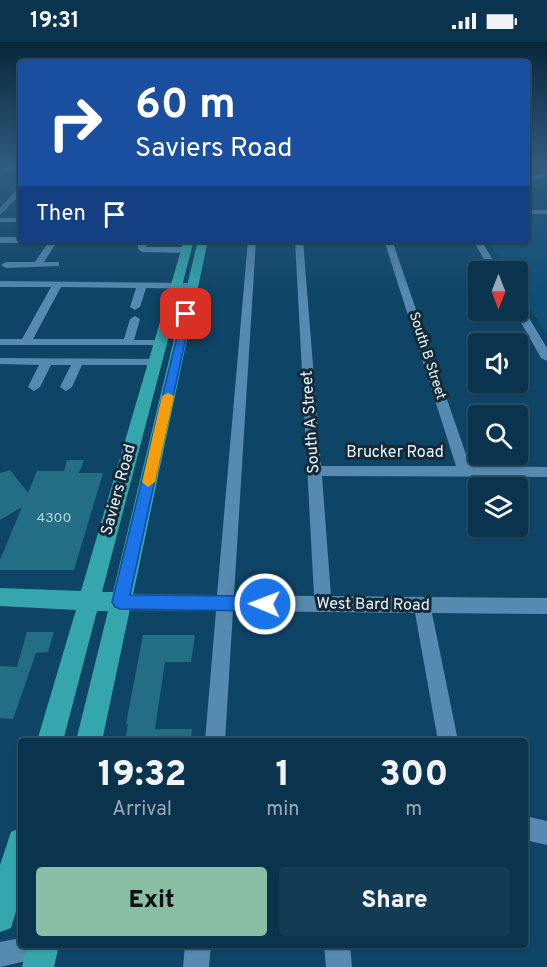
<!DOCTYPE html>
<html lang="en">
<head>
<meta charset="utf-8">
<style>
	:root { --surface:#0a344d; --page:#133c54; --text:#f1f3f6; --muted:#99aab6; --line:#2a4f65; --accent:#8abfa5 }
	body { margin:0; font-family:Overpass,sans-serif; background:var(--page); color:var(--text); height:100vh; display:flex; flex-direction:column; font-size:22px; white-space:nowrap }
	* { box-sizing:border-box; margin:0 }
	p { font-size:20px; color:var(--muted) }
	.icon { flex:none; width:33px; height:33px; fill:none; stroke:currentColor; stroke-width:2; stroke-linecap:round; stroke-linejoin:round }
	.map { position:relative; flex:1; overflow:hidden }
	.details { position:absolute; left:18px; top:696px; width:510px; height:210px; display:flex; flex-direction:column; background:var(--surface); border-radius:6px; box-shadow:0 2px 4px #0004,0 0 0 2px var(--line) }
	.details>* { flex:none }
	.banner { position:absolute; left:18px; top:18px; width:512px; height:183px; border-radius:6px; box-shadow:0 2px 4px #0004,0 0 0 2px var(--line); background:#1a4fa0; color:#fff; overflow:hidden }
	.needle { width:39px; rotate:180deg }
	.buttons { position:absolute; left:468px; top:219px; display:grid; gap:12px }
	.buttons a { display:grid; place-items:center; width:60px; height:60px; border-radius:6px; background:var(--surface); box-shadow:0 2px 4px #0004,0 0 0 2px var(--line); font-size:30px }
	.pin { position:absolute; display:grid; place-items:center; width:51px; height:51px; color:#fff; margin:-26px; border-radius:12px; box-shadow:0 3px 9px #0006 }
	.me { position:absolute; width:66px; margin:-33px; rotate:271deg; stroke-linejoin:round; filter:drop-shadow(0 0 4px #0008) }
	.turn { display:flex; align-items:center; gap:21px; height:126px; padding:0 18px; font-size:27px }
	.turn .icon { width:78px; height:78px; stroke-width:2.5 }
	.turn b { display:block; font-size:42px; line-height:51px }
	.then { display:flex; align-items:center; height:57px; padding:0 18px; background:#0003; gap:12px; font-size:22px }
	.eta { display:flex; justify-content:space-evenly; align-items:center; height:102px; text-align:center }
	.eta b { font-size:36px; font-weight:800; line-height:42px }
	.button { display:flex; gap:12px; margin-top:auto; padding:12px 18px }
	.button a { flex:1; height:69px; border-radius:6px; background:var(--accent); color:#111; font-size:24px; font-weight:800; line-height:69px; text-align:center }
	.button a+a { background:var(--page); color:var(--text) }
	.status { display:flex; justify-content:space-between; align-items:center; height:42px; padding:0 30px; background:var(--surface); direction:ltr }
	.status svg { height:16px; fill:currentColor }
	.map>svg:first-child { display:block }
	.built { fill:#0e4f76 }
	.building { fill:#236e85 }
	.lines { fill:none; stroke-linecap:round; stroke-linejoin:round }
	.minor { fill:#578ab0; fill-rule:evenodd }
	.major { fill:#35a6ab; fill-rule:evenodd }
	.route { fill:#1a73e8; stroke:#114b97; stroke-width:1.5 }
	.slow { fill:#f59e0b }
	.labels { text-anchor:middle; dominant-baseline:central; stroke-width:6; stroke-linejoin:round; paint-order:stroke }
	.far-street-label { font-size:14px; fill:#eaf4fd; stroke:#142a39 }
	.number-label { font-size:14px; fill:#b8d2df }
	.street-label { font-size:16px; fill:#eaf4fd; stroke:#142a39 }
</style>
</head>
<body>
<div class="status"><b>19:31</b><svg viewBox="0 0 49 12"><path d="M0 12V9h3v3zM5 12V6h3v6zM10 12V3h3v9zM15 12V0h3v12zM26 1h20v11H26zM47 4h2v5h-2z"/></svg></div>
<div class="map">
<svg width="547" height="925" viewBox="0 0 547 925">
	<rect width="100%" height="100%" fill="#0e4567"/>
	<polygon class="built" points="527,174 547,174 547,293 518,246 518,230 507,229 487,198 526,198"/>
	<g class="building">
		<polygon points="67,418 84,418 79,431 103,431 74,528 0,528 0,518 22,465 0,478 0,431 10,428 28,451 37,429 64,429"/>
		<polygon points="27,590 54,590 48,610 36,611 13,677 0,676 0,624 17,625"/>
		<polygon points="143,593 195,593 191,620 165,620 155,687 192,687 191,699 125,699 128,682 126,682"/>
	</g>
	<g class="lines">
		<g class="minor">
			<polygon points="3,125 10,125 0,134 0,128"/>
			<polygon points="547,131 547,135 526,139 526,135"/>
			<polygon points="18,146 21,146 21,152 0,173 0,166"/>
			<rect x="526" y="168" width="21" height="4"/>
			<rect x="0" y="176" width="21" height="4"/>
			<polygon points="0,195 21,195 21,198 25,198 21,201 0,201"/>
			<polygon points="50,198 58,198 44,220 59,220 59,224 6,226 1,223 6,220 35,220"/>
			<polygon points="138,198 148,198 146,205 186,205 190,208 186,211 142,210 138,207"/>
			<polygon points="248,198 256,198 234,553 314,554 295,198 303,198 321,424 456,424 384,198 392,198 470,424 547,425 547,435 322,434 331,554 547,556 547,572 432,571 458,699 438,699 415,571 233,569 225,699 205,699 216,569 120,568 114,566 111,560 114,554 120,552 217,553"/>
			<polygon points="473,198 481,198 500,230 491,230"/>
			<polygon points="0,239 193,241 198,244 193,247 146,246 140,265 135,268 130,265 136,246 61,245 33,297 124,297 130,277 135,274 140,277 134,298 159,298 163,299 163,303 0,303 0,297 22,297 51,245 0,245"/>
			<polygon points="518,263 523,266 547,306 547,319 541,316 514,268 518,268"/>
			<polygon points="0,316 154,317 160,320 154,323 82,323 72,345 66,349 60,345 71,323 51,323 40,345 34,349 28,345 39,323 0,322"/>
			<polygon points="525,774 547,779 547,803 525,798"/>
			<polygon points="21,896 21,903 56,904 52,913 0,925 0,900"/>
			<polygon points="185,903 211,903 209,925 183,925"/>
			<polygon points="324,903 350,903 352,925 326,925"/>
		</g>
		<g class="major">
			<polygon points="184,198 194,198 102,550 113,550 198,198 208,198 102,699 76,699 108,569 97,569 63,699 37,699 76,568 0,564 0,546 81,549"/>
			<polygon points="21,786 21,853 11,886 0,890 0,823 11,790"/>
			<polygon points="27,903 59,903 54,925 22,925"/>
		</g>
	</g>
	<linearGradient id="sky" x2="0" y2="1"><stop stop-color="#082639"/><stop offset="0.49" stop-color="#305c7f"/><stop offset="1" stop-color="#305c7f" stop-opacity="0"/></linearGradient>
	<rect width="547" height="254" fill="url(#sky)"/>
	<polygon class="route" points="183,270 191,272 130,553 265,554 270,556 273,562 270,567 265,569 120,567 115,565 112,560"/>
	<polygon class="slow" points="168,351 174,354 155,440 148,445 142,440 162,354"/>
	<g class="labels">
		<g class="far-street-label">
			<text transform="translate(427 314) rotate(72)">South B Street</text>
		</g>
		<g class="number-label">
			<text x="54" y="476">4300</text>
		</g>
		<g class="street-label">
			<text transform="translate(311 380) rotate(-94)">South A Street</text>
			<text x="395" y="411">Brucker Road</text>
			<text transform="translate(119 448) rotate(-75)">Saviers Road</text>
			<text transform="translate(373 563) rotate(1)">West Bard Road</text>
		</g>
	</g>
</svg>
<div class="buttons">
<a><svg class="needle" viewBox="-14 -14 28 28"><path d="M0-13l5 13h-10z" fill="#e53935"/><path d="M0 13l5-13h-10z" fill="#99aab6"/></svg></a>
<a><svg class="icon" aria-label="sound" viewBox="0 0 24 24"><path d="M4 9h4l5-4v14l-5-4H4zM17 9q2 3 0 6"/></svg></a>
<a><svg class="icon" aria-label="search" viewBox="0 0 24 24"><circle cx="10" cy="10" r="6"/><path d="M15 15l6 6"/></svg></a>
<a><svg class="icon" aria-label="layers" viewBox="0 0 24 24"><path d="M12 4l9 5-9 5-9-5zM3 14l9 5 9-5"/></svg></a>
</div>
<div class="pin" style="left:186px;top:272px;background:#d93025"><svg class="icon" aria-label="arrive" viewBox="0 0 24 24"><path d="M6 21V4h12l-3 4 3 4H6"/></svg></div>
<svg class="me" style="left:265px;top:562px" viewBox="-20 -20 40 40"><circle r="17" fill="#1a73e8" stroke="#fff" stroke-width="3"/><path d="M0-11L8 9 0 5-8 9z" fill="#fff"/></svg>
<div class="banner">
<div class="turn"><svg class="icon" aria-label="right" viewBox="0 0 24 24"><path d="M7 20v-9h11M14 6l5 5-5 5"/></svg><div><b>60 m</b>Saviers Road</div></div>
<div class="then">Then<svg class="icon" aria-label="arrive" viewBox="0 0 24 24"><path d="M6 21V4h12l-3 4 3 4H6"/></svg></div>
</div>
<section class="details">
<div class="eta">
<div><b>19:32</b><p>Arrival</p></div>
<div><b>1</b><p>min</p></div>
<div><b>300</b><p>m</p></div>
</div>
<div class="button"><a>Exit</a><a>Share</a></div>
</section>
</div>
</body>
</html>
